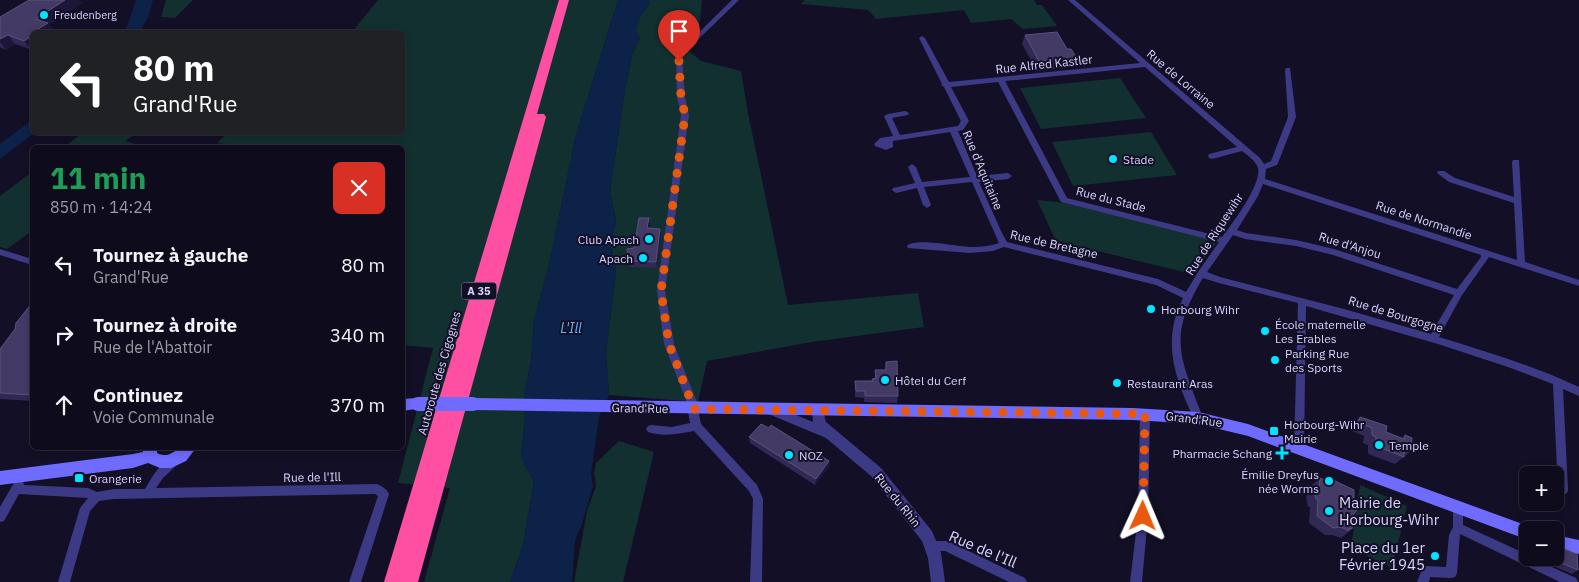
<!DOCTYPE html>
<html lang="fr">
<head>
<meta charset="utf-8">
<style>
	:root { --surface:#0e0b1c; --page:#1c1929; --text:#f1f3f6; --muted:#9b9ba3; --line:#2e2b3b }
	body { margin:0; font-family:"IBM Plex Sans",sans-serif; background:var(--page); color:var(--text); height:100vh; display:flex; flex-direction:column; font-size:19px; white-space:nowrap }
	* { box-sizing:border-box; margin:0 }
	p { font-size:16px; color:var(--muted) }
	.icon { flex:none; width:28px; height:28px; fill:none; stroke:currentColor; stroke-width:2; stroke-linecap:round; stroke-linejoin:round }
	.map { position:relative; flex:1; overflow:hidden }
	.details { position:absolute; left:30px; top:145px; width:375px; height:305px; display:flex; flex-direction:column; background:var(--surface); border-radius:8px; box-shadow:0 2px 8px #0003,0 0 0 1px var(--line) }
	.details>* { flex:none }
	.guide { position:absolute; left:30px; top:30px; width:375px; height:105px; border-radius:8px; box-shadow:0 2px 8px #0003,0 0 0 1px var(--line); background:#202124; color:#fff; overflow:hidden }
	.buttons { position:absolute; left:1519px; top:466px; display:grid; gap:10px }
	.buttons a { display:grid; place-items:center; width:45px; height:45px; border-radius:8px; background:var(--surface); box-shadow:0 2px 8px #0003,0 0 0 1px var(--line); font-size:25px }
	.pin { position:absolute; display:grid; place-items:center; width:42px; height:42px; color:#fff; margin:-51px -21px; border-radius:50% 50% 50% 0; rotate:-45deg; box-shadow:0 0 5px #0007 }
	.pin .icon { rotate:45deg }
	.me { position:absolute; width:55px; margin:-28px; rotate:1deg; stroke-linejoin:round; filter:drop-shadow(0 0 4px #0008) }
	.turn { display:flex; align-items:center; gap:18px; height:105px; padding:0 20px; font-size:22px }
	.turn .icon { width:65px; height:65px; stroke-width:2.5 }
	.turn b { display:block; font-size:35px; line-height:42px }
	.round { display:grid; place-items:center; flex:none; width:52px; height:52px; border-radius:8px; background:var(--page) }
	.head { display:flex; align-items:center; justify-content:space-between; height:85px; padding:0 20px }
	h1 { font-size:30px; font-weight:700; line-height:38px; color:#1e9e55 }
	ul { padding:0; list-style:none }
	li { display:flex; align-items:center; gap:15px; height:70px; padding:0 20px }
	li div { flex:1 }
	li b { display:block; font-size:19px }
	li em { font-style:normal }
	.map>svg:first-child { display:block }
	.green { fill:#12302f }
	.water { fill:#0c2248 }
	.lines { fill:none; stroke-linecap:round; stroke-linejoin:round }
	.minor { fill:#3d3a85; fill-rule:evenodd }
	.tertiary { fill:#3d3a85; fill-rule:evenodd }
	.secondary { fill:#6f6bff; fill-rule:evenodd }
	.motorway { fill:#ff4fa3; fill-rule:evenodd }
	.secondary-bridge { stroke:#6f6bff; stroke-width:14 }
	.wall { fill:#312854 }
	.shaded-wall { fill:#1d163a }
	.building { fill:#433a66; stroke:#5a527e }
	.route { stroke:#ea580c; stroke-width:9; stroke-dasharray:0 16.2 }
	.poi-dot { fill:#00e5ff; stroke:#130f26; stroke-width:2 }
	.labels { text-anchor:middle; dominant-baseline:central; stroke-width:4; stroke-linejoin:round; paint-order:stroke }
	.far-poi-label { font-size:11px; fill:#d9d4ff; stroke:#130f26; text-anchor:start }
	.shield { fill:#130f26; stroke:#9e99be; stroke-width:1 }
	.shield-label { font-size:11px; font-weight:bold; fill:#d9d4ff }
	.street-label { font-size:12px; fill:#d9d4ff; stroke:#130f26 }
	.poi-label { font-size:12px; fill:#d9d4ff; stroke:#130f26; text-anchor:start }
	.water-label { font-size:14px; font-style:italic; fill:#62b6ff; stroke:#130f26 }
	.near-poi-label { font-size:15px; fill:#d9d4ff; stroke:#130f26; text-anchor:start }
	.near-street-label { font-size:15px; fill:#d9d4ff; stroke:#130f26 }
</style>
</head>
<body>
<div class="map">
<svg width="1579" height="582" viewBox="0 0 1579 582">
	<rect width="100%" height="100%" fill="#130f26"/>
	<g class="green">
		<polygon points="166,0 193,0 175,18 161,17"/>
		<polygon points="378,0 618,0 576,135 549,265 534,320 531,362 524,395 525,416 521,457 534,482 523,545 510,582 424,582 450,488 398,483 433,348 403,345 402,148 255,148 217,143 228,133 402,132 402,32 352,32"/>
		<polygon points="650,0 702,0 700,21 688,50 701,61 741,71 748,113 788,305 918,293 924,327 812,342 707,361 698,402 609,395 606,352 616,272 611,243 616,221 610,191 625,89 632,55 640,38 635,30 640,17 650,3"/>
		<polygon points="804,0 1034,0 1037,5 1042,5 1057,26 1023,29 1011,19 971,23 964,10 876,19 868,10 801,4"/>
		<polygon points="1120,78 1146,118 1041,129 1020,88"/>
		<polygon points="84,132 137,133 125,141 145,147 64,147"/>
		<polygon points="1151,132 1177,175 1073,186 1052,142"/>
		<polygon points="32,172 32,231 7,249 0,247 0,196"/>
		<polygon points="1037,200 1065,203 1218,241 1192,274 1056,241"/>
		<polygon points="619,441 654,452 623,582 574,582 587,511 596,486 594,473 596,463"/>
		<polygon points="1360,485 1407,506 1392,568 1351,548"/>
	</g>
	<g class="water">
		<polygon points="136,0 153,0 148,17 140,32 123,32 128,24"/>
		<polygon points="618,0 650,0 650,3 640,17 636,30 640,38 632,55 625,89 610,191 616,222 611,243 616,272 606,352 609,395 599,417 591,474 593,486 581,527 575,540 572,582 510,582 523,545 534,482 521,458 525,416 524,395 531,362 534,320 549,265 576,135"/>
		<polygon points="32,120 32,132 34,133 0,159 0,144"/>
	</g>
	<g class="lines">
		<g class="minor">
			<path d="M732 0H739L682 55 685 97 689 115 665 291 674 344 696 400 701 424 757 485 763 499 762 582H750L753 499 749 491 694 431C678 434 663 437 648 432L646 429 648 426 651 425 672 427 690 423 686 400 664 344 657 291 681 115 677 97 676 55Z"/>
			<path d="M1068 0H1075L1260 158 1264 164 1271 161 1288 117 1285 70 1286 68H1290L1296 117 1278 163 1277 165 1266 169 1265 179 1517 260 1514 203 1449 182 1437 173 1438 171H1444L1455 178 1514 197 1512 162 1513 160H1519L1525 262 1579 280V286L1489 257 1462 295 1439 337C1487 352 1535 366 1579 387V396L1563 389 1568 490 1567 493 1563 495 1559 493 1558 490 1553 384 1508 367 1438 344 1306 306 1304 449 1303 452 1299 453 1295 452 1294 449 1298 303 1219 283 1203 278C1167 337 1180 357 1203 418L1201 421 1198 422 1195 421C1175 379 1161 342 1183 298L1156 285 1004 247 993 251 970 253 908 248 907 246C916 237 958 247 972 247 981 247 990 246 999 243L972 182 924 187 931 205 927 208 923 205 917 188 896 193 892 190 893 188 915 183 908 167 912 164 916 167 922 182 970 177 950 132 893 141V147L886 150 875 146 874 144 880 138 893 136 884 116 888 114 905 111 909 113 908 115 892 118 900 135 958 126 961 121 944 87 941 85 942 84 919 38 922 36 925 38 949 82 1140 63ZM1145 67 1237 147 1209 154 1208 156 1209 158 1212 159 1242 151C1247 155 1256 161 1258 168 1262 184 1232 224 1222 237L1067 198 1005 81ZM998 82 1061 202 1219 242 1198 272 1186 292 1158 279 1007 242 1002 233 979 182 1008 179 1012 176 1008 173 977 176 958 131 963 130 969 121 951 87ZM1263 184 1481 255V257L1457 289 1334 249 1296 240 1246 233 1237 230 1258 196ZM1233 235 1245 239 1296 246 1333 255 1454 295 1431 334 1344 309 1220 277 1207 272Z"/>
			<polygon points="0,249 32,259 32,265 0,255"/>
			<polygon points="1145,410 1148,411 1150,414 1148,516 1142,582 1130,582 1138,516 1140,414 1142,411"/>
			<path d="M175 455 179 457 180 460 179 463 163 478 156 488 377 484C382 486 387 489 389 494L361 582H349L378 496 375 494 114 499 99 501 90 511 70 582H58L80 508 88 498 19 494 4 521 0 522V507L15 481 19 479 23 481 24 485 88 488 97 492 114 489H145C152 477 161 461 175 455Z"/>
			<polygon points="1458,503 1462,505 1463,508 1463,525 1528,555 1528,558 1532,558 1576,578 1578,582 1560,582 1460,534 1457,573 1455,577 1451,578 1430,577 1429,582 1417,582 1423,567 1427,566 1446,567 1449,535 1453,527 1453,508 1454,505"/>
			<polygon points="933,541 946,541 950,542 1025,578 1027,582 1009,582 945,551 933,551 929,550 928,546 929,542"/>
		</g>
		<polygon class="tertiary" points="770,404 813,422 812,410 814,406 818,405 822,406 826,422 881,468 932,531 941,553 945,582 931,582 928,558 922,541 871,476 826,438 766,413 764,409 766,405"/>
		<g class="secondary">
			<polygon points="418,398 423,400 425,404 423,408 402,411 402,399"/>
			<polygon points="473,398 1133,408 1198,412 1248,424 1528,526 1534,530 1528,530 1528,540 1248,436 1198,424 1133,420 473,410 468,408 466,404 468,400"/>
			<path d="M143 448H157V453C167 458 172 453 180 448 184 446 192 447 196 448L186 461 171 468H160L148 463 133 468 0 485V471L133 454 143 452Z"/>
			<polygon points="1555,535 1579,540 1579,554 1555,549"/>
		</g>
		<polygon class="motorway" points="559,0 569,0 537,114 544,114 546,117 418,582 384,582"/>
		<polyline class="secondary-bridge" points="418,404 473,404"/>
	</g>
	<g class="wall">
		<polygon points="82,3 49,24 55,32 32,32 32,50 15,44 6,50 0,47 0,17"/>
		<polygon points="1025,35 1077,58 1074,67 1037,71 1022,44"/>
		<polygon points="650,224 649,228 660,229 661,235 657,268 630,267 628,261 634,248"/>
		<polygon points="32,303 32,401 0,399 0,349 15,329"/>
		<polygon points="886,362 898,396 897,403 864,402 864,398 855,397 855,381 872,381 872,379 875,379 875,370 885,370"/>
		<polygon points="1360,417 1386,432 1402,438 1405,435 1411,451 1395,464 1368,454 1368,445 1363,443 1364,436 1350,430 1352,425"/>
		<polygon points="749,437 829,461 829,467 815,485 750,443"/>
		<polygon points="1320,478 1354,514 1352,529 1341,538 1332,535 1325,535 1309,523 1310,507 1308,507 1306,496 1311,491 1312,485"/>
		<polygon points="1557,546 1578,570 1572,574 1551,565 1551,558 1555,558 1555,547"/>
	</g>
	<g class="shaded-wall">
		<polygon points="65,0 80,0 82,3 49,24 55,32 32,32 32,50 24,41 30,34 36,19"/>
		<polygon points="8,35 15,44 6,50 0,42 0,39"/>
		<polygon points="649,218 650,224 648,234 647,228"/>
		<polygon points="660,229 661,235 657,268 656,262"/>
		<polygon points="829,461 829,467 815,485 816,479"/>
	</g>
	<g class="building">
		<polygon points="29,0 65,0 36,19 48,23 30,34 32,34 32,36 24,41 8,35 0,39 0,17"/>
		<polygon points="1057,32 1067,49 1071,49 1077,58 1039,61 1025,35"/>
		<polygon points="639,218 649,218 647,228 660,229 656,262 628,261 627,249 634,248"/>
		<polygon points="32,303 32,395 0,393 0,349 15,329 16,323"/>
		<polygon points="897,361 898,396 865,396 865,391 856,391 855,381 873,381 872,379 876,378 875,370 886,370 886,362"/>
		<polygon points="1360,417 1387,426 1386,432 1404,439 1405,435 1412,438 1411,451 1404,452 1404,457 1376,446 1376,437 1372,435 1372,428 1358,422"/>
		<polygon points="761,424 769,428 771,425 829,461 816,479 749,437"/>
		<polygon points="1320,478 1328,481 1333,480 1354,490 1354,501 1356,502 1358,508 1354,514 1352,529 1349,528 1349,531 1341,527 1333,528 1317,516 1318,500 1316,499 1314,489 1319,490"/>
		<polygon points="1557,546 1577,554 1578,570 1557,561"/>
	</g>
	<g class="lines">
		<polyline class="route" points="679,61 681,97 685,115 661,291 669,344 694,409 1145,414 1143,516"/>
	</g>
	<g class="poi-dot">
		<circle cx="44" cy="15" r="5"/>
		<circle cx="1113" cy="159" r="5"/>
		<circle cx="649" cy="239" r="5"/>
		<circle cx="643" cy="258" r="5"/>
		<circle cx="1151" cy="309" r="5"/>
		<circle cx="1265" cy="331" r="5"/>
		<circle cx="1275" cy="360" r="5"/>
		<circle cx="885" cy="380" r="5"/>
		<circle cx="1117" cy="383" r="5"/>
		<rect x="1269" y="426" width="10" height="10" rx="2.5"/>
		<circle cx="1379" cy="445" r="5"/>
		<path d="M1279.5 445.5h5v5h5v5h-5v5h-5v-5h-5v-5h5z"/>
		<circle cx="789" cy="455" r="5"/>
		<rect x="74" y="473" width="10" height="10" rx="2.5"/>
		<circle cx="1329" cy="481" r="5"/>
		<circle cx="1329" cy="511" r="5"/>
		<circle cx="1435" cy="556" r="5"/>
	</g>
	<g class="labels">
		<g class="far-poi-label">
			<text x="54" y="15">Freudenberg</text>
		</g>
		<rect class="shield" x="461.5" y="282.5" width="35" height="17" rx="4"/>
		<g class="shield-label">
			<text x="479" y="291">A 35</text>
		</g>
		<g class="street-label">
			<text transform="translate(1044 64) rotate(-6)">Rue Alfred Kastler</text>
			<text transform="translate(1181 79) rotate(40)">Rue de Lorraine</text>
			<text transform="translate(983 170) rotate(67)">Rue d'Aquitaine</text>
			<text transform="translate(1111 199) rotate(14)">Rue du Stade</text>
			<text transform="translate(1424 220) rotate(18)">Rue de Normandie</text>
			<text transform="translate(1214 234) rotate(-57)">Rue de Riquewihr</text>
			<text transform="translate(1054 244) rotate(13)">Rue de Bretagne</text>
			<text transform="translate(1350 245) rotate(17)">Rue d'Anjou</text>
			<text transform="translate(1396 314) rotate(17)">Rue de Bourgogne</text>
			<text transform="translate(439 373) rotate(-74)">Autoroute des Cigognes</text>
			<text transform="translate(640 408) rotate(1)">Grand'Rue</text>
			<text transform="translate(1194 419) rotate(7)">Grand'Rue</text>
			<text transform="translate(312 477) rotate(-1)">Rue de l'Ill</text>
			<text transform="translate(898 500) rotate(51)">Rue du Rhin</text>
		</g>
		<g class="poi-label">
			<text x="1123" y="159">Stade</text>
			<text x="639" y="239" text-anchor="end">Club Apach</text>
			<text x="633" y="258" text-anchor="end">Apach</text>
			<text x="1161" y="309">Horbourg Wihr</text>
			<text x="1275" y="324">École maternelle<tspan x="1275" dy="14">Les Erables</tspan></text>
			<text x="1285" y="353">Parking Rue<tspan x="1285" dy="14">des Sports</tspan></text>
			<text x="895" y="380">Hôtel du Cerf</text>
			<text x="1127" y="383">Restaurant Aras</text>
			<text x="1284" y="424">Horbourg-Wihr<tspan x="1284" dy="14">Mairie</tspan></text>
			<text x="1389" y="445">Temple</text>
			<text x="1272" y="453" text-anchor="end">Pharmacie Schang</text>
			<text x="799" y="455">NOZ</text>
			<text x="1319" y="474" text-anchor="end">Émilie Dreyfus<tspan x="1319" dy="14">née Worms</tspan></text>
			<text x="89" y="478">Orangerie</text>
		</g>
		<g class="water-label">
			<text x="571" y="328">L'Ill</text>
		</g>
		<g class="near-poi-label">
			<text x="1339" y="502">Mairie de<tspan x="1339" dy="17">Horbourg-Wihr</tspan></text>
			<text x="1425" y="547" text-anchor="end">Place du 1er<tspan x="1425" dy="17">Février 1945</tspan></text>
		</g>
		<g class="near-street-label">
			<text transform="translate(983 549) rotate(23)">Rue de l'Ill</text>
		</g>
	</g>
</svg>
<div class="buttons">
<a>+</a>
<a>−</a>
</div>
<div class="pin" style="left:679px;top:61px;background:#d93025"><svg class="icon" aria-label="arrive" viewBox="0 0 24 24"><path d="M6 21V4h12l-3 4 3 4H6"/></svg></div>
<svg class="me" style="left:1143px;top:516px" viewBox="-20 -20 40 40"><path d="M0-17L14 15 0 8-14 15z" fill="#ea580c" stroke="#fff" stroke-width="4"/></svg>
<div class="guide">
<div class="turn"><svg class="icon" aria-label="left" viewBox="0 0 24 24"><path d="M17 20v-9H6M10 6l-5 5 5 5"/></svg><div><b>80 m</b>Grand'Rue</div></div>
</div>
<section class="details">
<div class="head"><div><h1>11 min</h1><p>850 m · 14:24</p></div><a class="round" style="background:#d93025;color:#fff"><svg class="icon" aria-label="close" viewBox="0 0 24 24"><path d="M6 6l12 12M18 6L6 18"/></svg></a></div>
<ul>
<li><svg class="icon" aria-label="left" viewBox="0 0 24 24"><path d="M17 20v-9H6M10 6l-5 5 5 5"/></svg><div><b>Tournez à gauche</b><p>Grand'Rue</p></div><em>80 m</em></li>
<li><svg class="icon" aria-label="right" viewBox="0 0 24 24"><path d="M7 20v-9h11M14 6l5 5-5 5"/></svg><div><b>Tournez à droite</b><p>Rue de l'Abattoir</p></div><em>340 m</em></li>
<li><svg class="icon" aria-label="ahead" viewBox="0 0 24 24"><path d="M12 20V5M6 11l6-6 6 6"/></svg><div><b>Continuez</b><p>Voie Communale</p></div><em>370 m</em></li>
</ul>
</section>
</div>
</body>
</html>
